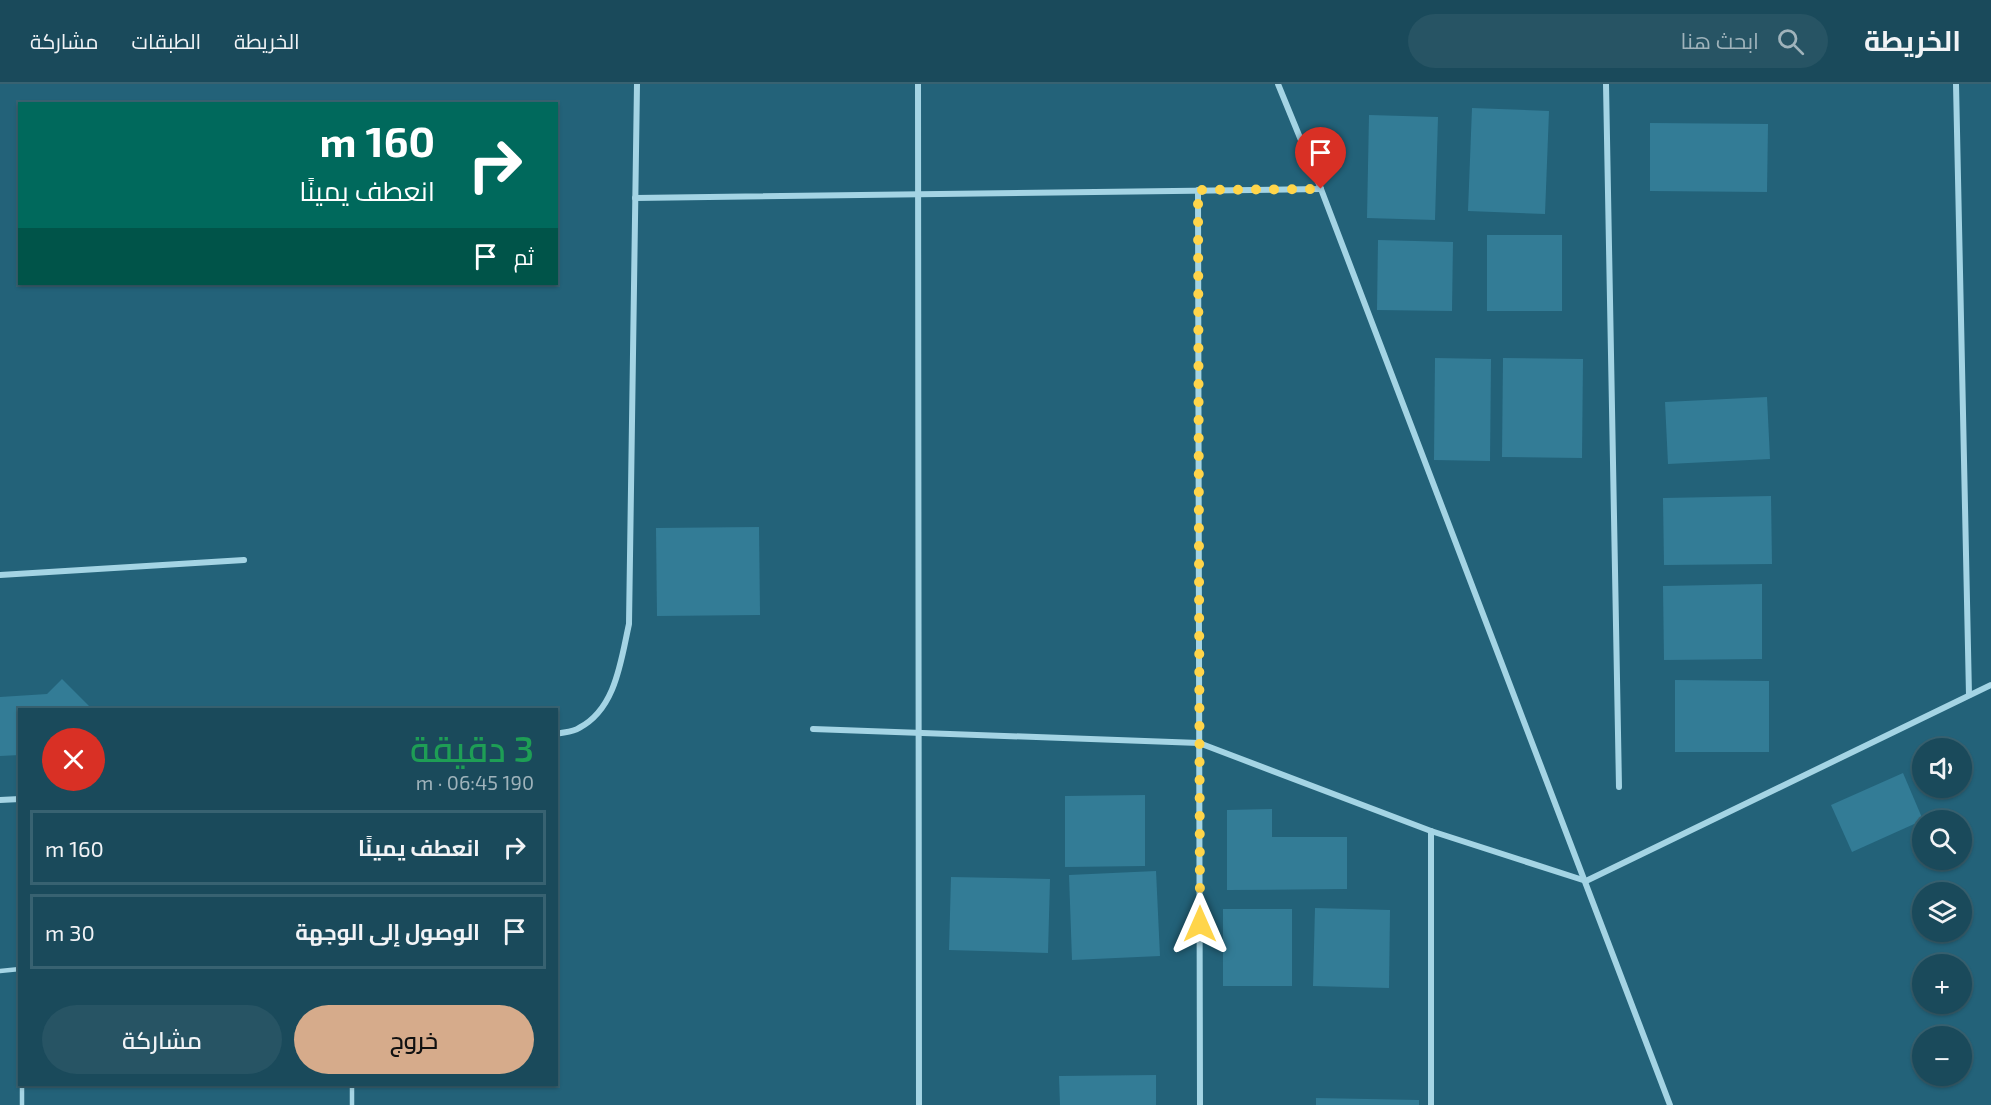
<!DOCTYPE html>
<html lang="ar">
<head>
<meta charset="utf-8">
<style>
	:root { --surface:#1a4a5b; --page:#275464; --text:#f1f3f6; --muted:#9fb3bb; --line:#386271; --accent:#d6ab8b }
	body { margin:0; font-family:"Exo 2",Cairo,sans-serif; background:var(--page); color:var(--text); direction:rtl; height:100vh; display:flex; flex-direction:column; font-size:22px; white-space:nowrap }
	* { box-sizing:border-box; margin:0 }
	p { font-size:20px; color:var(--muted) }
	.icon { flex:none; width:33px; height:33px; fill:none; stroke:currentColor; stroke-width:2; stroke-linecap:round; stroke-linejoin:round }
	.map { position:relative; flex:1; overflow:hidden; direction:ltr }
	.side { position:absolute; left:18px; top:624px; width:540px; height:378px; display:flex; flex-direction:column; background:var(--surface); border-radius:0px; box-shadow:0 2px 4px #0004,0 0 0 2px var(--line); direction:rtl }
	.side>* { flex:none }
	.guide { position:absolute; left:18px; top:18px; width:540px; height:183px; border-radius:0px; box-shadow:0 2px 4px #0004,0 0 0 2px var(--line); direction:rtl; background:#00695c; color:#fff; overflow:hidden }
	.tools { position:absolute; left:1912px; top:654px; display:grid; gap:12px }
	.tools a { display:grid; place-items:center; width:60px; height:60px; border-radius:50%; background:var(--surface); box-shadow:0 2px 4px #0004,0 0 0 2px var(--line); font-size:30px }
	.pin { position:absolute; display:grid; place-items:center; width:51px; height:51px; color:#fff; margin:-62px -26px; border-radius:50% 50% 50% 0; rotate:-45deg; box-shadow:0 0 6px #0007 }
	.pin .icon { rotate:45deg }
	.me { position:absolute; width:66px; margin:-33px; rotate:0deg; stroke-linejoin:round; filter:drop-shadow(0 0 4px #0008) }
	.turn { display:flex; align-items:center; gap:21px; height:126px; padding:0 24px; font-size:27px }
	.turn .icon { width:78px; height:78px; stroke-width:2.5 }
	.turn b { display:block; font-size:42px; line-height:51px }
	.then { display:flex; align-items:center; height:57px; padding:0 24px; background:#0003; gap:12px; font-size:22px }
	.round { display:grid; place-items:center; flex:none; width:63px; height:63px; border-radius:32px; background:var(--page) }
	.overview { display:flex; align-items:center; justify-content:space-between; height:102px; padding:0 24px }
	h1 { font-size:36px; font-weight:600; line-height:45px; color:#1e9e55 }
	.action { display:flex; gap:12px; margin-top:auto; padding:12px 24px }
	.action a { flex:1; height:69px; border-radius:36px; background:var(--accent); color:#111; font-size:24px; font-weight:600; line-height:69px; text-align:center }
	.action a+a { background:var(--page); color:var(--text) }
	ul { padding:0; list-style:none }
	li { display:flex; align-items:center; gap:18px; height:75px; margin:0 12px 9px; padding:0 12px; border:3px solid var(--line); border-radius:0px }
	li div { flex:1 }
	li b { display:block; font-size:22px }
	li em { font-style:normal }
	header { display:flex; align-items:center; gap:36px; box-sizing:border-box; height:84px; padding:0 30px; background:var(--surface); border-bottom:2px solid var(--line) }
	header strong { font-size:28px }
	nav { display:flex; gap:33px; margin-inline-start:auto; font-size:21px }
	.search { width:420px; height:54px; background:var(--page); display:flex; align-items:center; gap:15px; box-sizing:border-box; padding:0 21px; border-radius:33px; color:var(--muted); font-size:22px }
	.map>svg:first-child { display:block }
	.building { fill:#337c96 }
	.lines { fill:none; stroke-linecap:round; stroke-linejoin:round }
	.lane { stroke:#a4d4e4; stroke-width:4.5 }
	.street { stroke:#a4d4e4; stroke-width:6 }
	.route { stroke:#ffd54a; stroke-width:10; stroke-dasharray:0 18 }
</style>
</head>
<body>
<header>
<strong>الخريطة</strong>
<div class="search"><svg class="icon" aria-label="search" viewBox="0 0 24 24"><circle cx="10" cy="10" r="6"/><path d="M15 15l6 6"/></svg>ابحث هنا</div>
<nav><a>الخريطة</a><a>الطبقات</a><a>مشاركة</a></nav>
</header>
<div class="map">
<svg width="1991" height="1021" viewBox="0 0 1991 1021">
	<rect width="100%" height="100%" fill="#236279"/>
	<g class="building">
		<polygon points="1472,24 1549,27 1545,130 1468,127"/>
		<polygon points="1369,31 1438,33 1435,136 1367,134"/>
		<polygon points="1650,39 1768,40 1767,108 1650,107"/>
		<rect x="1487" y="151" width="75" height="76"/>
		<polygon points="1378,156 1453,158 1452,227 1377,226"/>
		<polygon points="1435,274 1491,275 1490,377 1434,376"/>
		<polygon points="1503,274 1583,275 1582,374 1502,373"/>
		<polygon points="1767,313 1770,375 1668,380 1665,318"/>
		<polygon points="1771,412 1772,480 1664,481 1663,414"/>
		<polygon points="759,443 760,531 657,532 656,444"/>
		<polygon points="1762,500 1762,575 1664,576 1663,502"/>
		<polygon points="62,595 93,626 20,626 20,671 0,672 0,613 47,610"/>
		<polygon points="1675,596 1769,597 1769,668 1675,668"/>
		<polygon points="1903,689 1923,736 1852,768 1831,721"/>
		<polygon points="1145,711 1145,782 1065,783 1065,712"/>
		<polygon points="1272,725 1272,753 1347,753 1347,805 1227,806 1227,726"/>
		<polygon points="1156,787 1160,872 1072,876 1069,791"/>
		<polygon points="951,793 1050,795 1048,869 949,866"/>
		<polygon points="1315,824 1390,826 1389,904 1313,902"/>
		<rect x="1223" y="825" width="69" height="77"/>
		<polygon points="1156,991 1156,1021 1060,1021 1059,992"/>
		<polygon points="1316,1014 1419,1016 1419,1021 1316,1021"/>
	</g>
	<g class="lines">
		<g class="lane">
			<polyline points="0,887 20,885"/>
			<polyline points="352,1000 352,1021"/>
			<polyline points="22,1021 22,1000"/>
		</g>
		<g class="street">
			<polyline points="918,0 919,1021"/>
			<polyline points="1278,0 1321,105 1670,1021"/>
			<polyline points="1606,0 1619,703"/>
			<polyline points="1956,0 1969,611"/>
			<polyline points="1198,106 1200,1021"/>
			<polyline points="635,114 1321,105"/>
			<polyline points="0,491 244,476"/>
			<polyline points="813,645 1199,659 1431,747 1586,797 1991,601"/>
			<path d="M556 650C564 648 573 648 579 644 616 625 621 576 629 540L637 0"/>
			<polyline points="0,716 20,715"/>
			<polyline points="1431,1021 1431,747"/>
		</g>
	</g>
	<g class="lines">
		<polyline class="route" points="1200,840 1198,106 1321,105"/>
	</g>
</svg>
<div class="tools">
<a><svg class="icon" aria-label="sound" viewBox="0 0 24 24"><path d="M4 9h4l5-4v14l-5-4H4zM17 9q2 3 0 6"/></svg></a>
<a><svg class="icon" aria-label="search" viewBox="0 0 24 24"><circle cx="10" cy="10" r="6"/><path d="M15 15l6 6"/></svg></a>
<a><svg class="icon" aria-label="layers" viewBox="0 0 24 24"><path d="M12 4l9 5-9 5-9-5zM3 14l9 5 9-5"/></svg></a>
<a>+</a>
<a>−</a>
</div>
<div class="pin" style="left:1321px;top:105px;background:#d93025"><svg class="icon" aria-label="arrive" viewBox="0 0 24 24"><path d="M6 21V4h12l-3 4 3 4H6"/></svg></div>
<svg class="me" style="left:1200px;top:840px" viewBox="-20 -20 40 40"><path d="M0-17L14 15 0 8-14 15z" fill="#ffd54a" stroke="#fff" stroke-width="4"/></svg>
<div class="guide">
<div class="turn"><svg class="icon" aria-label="right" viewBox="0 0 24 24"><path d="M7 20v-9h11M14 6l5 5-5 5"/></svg><div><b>160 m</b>انعطف يمينًا</div></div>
<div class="then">ثم<svg class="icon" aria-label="arrive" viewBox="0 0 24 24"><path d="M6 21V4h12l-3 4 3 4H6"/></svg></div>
</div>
<section class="side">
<div class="overview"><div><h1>3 دقيقة</h1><p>190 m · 06:45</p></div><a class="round" style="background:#d93025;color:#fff"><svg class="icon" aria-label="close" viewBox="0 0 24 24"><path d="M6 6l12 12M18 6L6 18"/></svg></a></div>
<ul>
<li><svg class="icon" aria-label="right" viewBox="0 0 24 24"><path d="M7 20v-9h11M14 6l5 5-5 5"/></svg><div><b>انعطف يمينًا</b></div><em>160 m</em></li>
<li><svg class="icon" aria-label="arrive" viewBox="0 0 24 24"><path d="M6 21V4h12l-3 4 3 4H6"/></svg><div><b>الوصول إلى الوجهة</b></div><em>30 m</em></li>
</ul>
<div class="action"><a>خروج</a><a>مشاركة</a></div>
</section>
</div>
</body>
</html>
